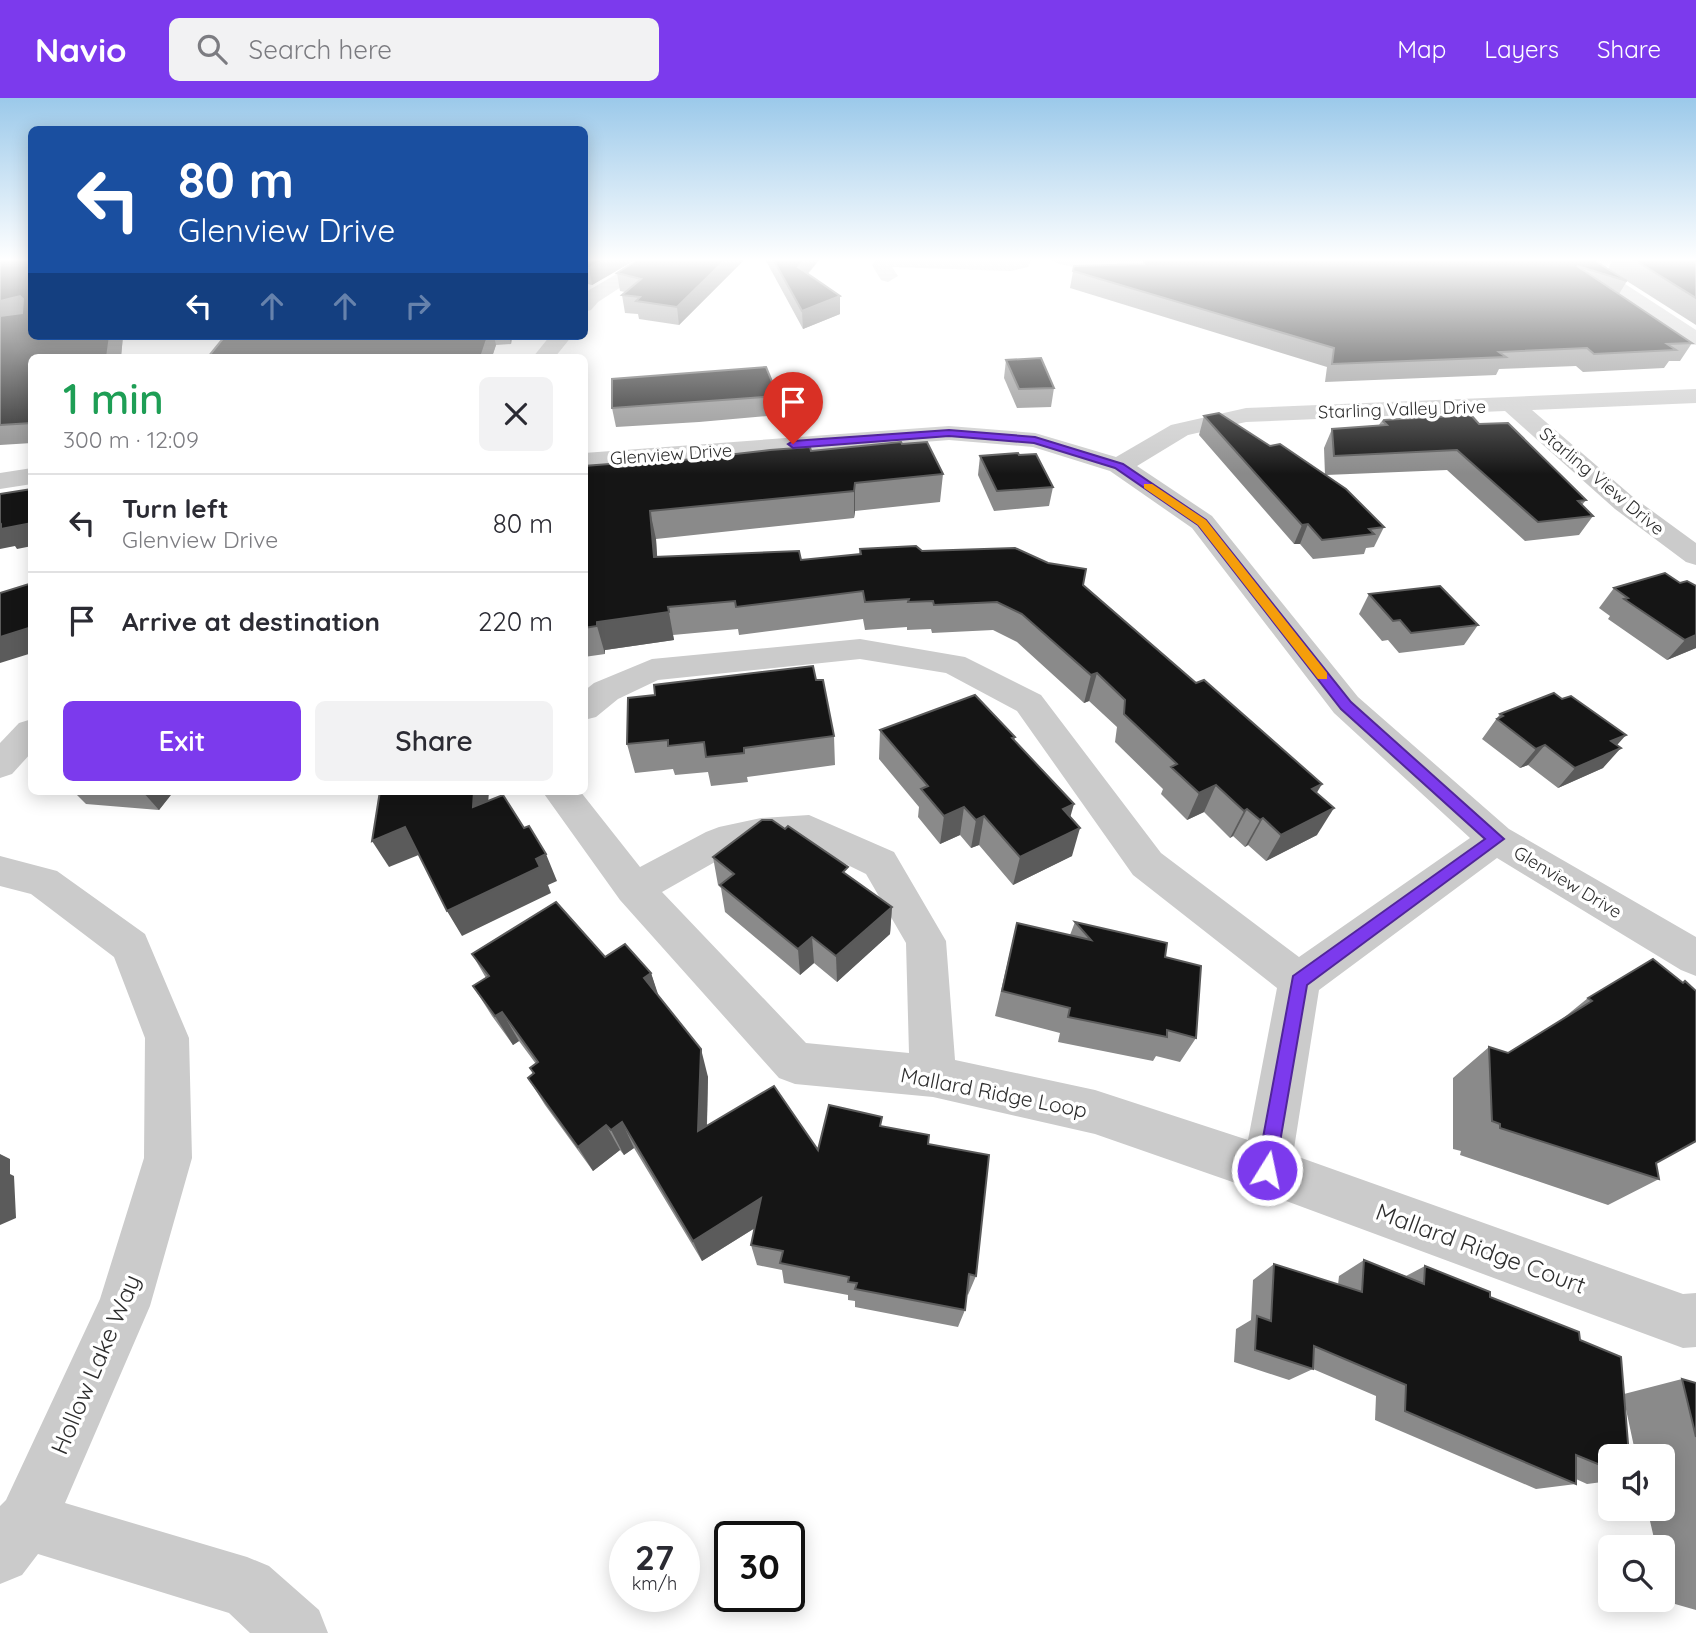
<!DOCTYPE html>
<html lang="en">
<head>
<meta charset="utf-8">
<style>
	:root { --surface:#fff; --page:#f2f2f3; --text:#2b2b33; --muted:#7c7c81; --line:#e1e1e2; --accent:#7c3aed }
	body { margin:0; font-family:Quicksand,sans-serif; background:var(--page); color:var(--text); height:100vh; display:flex; flex-direction:column; font-size:26px; white-space:nowrap }
	* { box-sizing:border-box; margin:0 }
	p { font-size:23px; color:var(--muted) }
	.icon { flex:none; width:38px; height:38px; fill:none; stroke:currentColor; stroke-width:2; stroke-linecap:round; stroke-linejoin:round }
	.map { position:relative; flex:1; overflow:hidden }
	.panel { position:absolute; left:28px; top:256px; width:560px; height:441px; display:flex; flex-direction:column; background:var(--surface); border-radius:10px; box-shadow:0 4px 18px #0003 }
	.panel>* { flex:none }
	.hud { position:absolute; left:28px; top:28px; width:560px; height:214px; border-radius:10px; box-shadow:0 4px 18px #0003; background:#1a4fa0; color:#fff; overflow:hidden }
	.tools { position:absolute; left:1598px; top:1346px; display:grid; gap:14px }
	.tools a { display:grid; place-items:center; width:77px; height:77px; border-radius:10px; background:var(--surface); box-shadow:0 4px 18px #0003; font-size:35px }
	.speed { position:absolute; left:609px; top:1423px; display:flex; gap:14px; font-size:35px; font-weight:700; text-align:center }
	.speed>* { display:grid; place-content:center; width:91px; height:91px; border-radius:50%; background:var(--surface); box-shadow:0 4px 18px #0003; line-height:1 }
	.speed small { font-size:18px; font-weight:400 }
	.speed .limit { border:4px solid #111; border-radius:10px; background:#fff; color:#111 }
	.pin { position:absolute; display:grid; place-items:center; width:60px; height:60px; color:#fff; margin:-72px -30px; border-radius:50% 50% 50% 0; rotate:-45deg; box-shadow:0 0 7px #0007 }
	.pin .icon { rotate:45deg }
	.me { position:absolute; width:77px; margin:-38px; rotate:10deg; stroke-linejoin:round; filter:drop-shadow(0 0 5px #0008) }
	.turn { display:flex; align-items:center; gap:24px; height:147px; padding:0 35px; font-size:32px }
	.turn .icon { width:91px; height:91px; stroke-width:2.5 }
	.turn b { display:block; font-size:49px; line-height:60px }
	.lanes { display:flex; align-items:center; height:66px; padding:0 35px; background:#0003; justify-content:center; gap:35px; direction:ltr }
	.lanes .off { opacity:.35 }
	.round { display:grid; place-items:center; flex:none; width:74px; height:74px; border-radius:10px; background:var(--page) }
	.overview { display:flex; align-items:center; justify-content:space-between; height:119px; padding:0 35px }
	h1 { font-size:42px; font-weight:600; line-height:52px; color:#1e9e55 }
	.action { display:flex; gap:14px; margin-top:auto; padding:14px 35px }
	.action a { flex:1; height:80px; border-radius:10px; background:var(--accent); color:#fff; font-size:28px; font-weight:600; line-height:80px; text-align:center }
	.action a+a { background:var(--page); color:var(--text) }
	ul { padding:0; list-style:none }
	li { display:flex; align-items:center; gap:21px; height:98px; padding:0 35px; border-top:2px solid var(--line) }
	li div { flex:1 }
	li b { display:block; font-size:26px }
	li em { font-style:normal }
	header { display:flex; align-items:center; gap:42px; box-sizing:border-box; height:98px; padding:0 35px; background:var(--accent); color:#fff }
	header strong { font-size:33px }
	nav { display:flex; gap:38px; margin-inline-start:auto; font-size:24px }
	.search { width:490px; height:63px; background:var(--page); display:flex; align-items:center; gap:18px; box-sizing:border-box; padding:0 24px; border-radius:10px; color:var(--muted); font-size:26px }
	.map>svg:first-child { display:block }
	.lines { fill:none; stroke-linecap:round; stroke-linejoin:round }
	.minor { fill:#cbcbcb; fill-rule:evenodd }
	.wall { fill:#8a8a8a }
	.shaded-wall { fill:#5b5b5b }
	.building { fill:#151515; stroke:#5b5b5b; stroke-width:2 }
	.route { fill:#7c3aed; stroke:#51269a; stroke-width:2 }
	.slow { fill:#f59e0b }
	.labels { text-anchor:middle; dominant-baseline:central; stroke-width:7; stroke-linejoin:round; paint-order:stroke }
	.far-street-label { font-size:18px; fill:#2e2e2e; stroke:#fff }
	.street-label { font-size:21px; fill:#2e2e2e; stroke:#fff }
	.near-street-label { font-size:24px; fill:#2e2e2e; stroke:#fff }
</style>
</head>
<body>
<header>
<strong>Navio</strong>
<div class="search"><svg class="icon" aria-label="search" viewBox="0 0 24 24"><circle cx="10" cy="10" r="6"/><path d="M15 15l6 6"/></svg>Search here</div>
<nav><a>Map</a><a>Layers</a><a>Share</a></nav>
</header>
<div class="map">
<svg width="1696" height="1535" viewBox="0 0 1696 1535">
	<rect width="100%" height="100%" fill="#fff"/>
	<g class="lines">
		<g class="minor">
			<polygon points="642,161 664,161 598,204 591,212 584,214 584,195"/>
			<polygon points="876,161 1032,161 1028,169 1011,173 892,169 898,178 888,184 881,182 872,167"/>
			<path d="M1049 161 1158 162 1167 168C1159 179 1058 172 1049 161Z"/>
			<polygon points="1537,161 1690,161 1681,167 1599,169 1696,232 1696,247 1688,246 1575,170 1537,169 1535,165"/>
			<polygon points="550,238 572,238 555,259 533,259"/>
			<path d="M1696 291V305L1532 312 1633 399 1696 445V467L1686 464 1615 411 1505 313 1246 324 1188 337 1137 368 1212 418 1358 599 1509 731 1696 839V878L1681 872 1497 760 1319 892 1293 1057 1683 1196 1696 1195V1249L1683 1250 1267 1096 1095 1036 933 999 795 986 779 980 620 802 542 693H580L640 769 706 734 719 729 761 720 809 717 894 754 946 843 955 962 1095 992 1248 1042 1277 890 1133 777 1017 613 946 575 860 561 658 582 618 601 596 619 584 622V593L594 585 652 561 860 541 965 559 1041 597 1161 755 1299 859 1470 740 1334 615 1192 430 1110 373 1033 349 949 342 584 371V355L949 328 1035 335 1116 359 1171 327 1246 310ZM805 746 866 776 906 845 909 955 806 945 662 794 729 756 761 748Z"/>
			<polygon points="32,370 32,386 0,391 0,375"/>
			<polygon points="32,621 32,654 12,676 0,680 0,645 19,625"/>
			<polygon points="0,758 57,773 145,836 189,940 192,1060 150,1208 65,1405 247,1459 269,1468 319,1512 328,1535 250,1535 229,1515 38,1456 22,1477 0,1486 0,1408 6,1402 100,1201 144,1060 145,940 114,859 31,796 0,788"/>
		</g>
	</g>
	<g class="wall">
		<polygon points="0,161 123,238 121,259 32,259 32,345 0,347"/>
		<polygon points="584,161 637,161 592,187 584,185"/>
		<polygon points="745,161 679,227 639,221 638,216 625,215 622,197 625,194 620,193 617,175"/>
		<polygon points="765,161 820,161 808,176 840,216 803,231"/>
		<polygon points="1144,161 1592,161 1627,183 1619,196 1692,245 1680,263 1669,263 1664,270 1583,274 1576,268 1499,271 1496,277 1325,284 1327,269 1070,190 1074,168 1143,166"/>
		<polygon points="1613,161 1696,161 1696,227 1608,171"/>
		<polygon points="225,238 518,238 518,240 512,240 511,246 496,247 492,259 208,259"/>
		<polygon points="1006,262 1054,290 1051,309 1017,310 1004,280"/>
		<polygon points="778,298 779,317 699,324 616,329 612,310"/>
		<polygon points="1204,318 1270,348 1325,377 1324,350 1332,331 1379,327 1382,322 1479,326 1586,402 1582,407 1593,418 1579,437 1525,443 1447,372 1326,377 1384,429 1374,449 1366,450 1364,456 1313,461 1300,446 1294,446 1199,337"/>
		<polygon points="902,346 943,376 940,404 855,413 854,420 656,441 657,459 801,462 859,456 860,451 922,453 1083,487 1317,695 1317,737 1266,763 1248,747 1245,749 1233,738 1230,740 1204,714 1187,722 1161,696 1163,691 1115,644 1117,629 1089,603 1084,605 1017,544 993,532 932,535 931,531 907,532 907,529 865,532 863,521 739,537 738,531 673,537 674,542 605,552 605,556 584,559 584,368 623,369"/>
		<polygon points="980,358 1053,389 1049,408 994,413 978,377"/>
		<polygon points="1680,485 1696,488 1696,550 1667,562 1608,521 1610,518 1599,510 1614,490"/>
		<polygon points="1369,496 1478,527 1464,547 1399,555 1388,542 1382,543 1359,516"/>
		<polygon points="816,582 834,638 835,667 747,679 748,684 711,688 708,674 675,677 673,671 635,675 627,646"/>
		<polygon points="1500,616 1617,647 1603,670 1558,690 1528,667 1520,670 1482,641"/>
		<polygon points="880,632 1015,639 1014,643 1070,719 1072,758 1013,787 979,747 971,750 960,737 940,746 918,719 919,709 879,661"/>
		<polygon points="73,693 174,693 159,712 86,706"/>
		<polygon points="713,759 848,777 892,809 890,836 837,884 814,865 800,877 725,814 721,790 718,787"/>
		<polygon points="1075,824 1165,859 1196,940 1180,964 1156,958 1153,963 1058,944 1060,935 995,918 1017,825 1070,837"/>
		<polygon points="472,856 605,859 651,875 658,898 708,979 707,1028 818,1052 881,1028 928,1046 976,1178 968,1197 967,1196 965,1212 958,1229 855,1209 855,1203 848,1202 848,1197 784,1185 782,1172 757,1167 751,1147 755,1130 702,1163 634,1050 624,1057 620,1052 593,1073 545,1007 528,980 533,976 530,970 536,966 519,943 513,947 492,918 473,888 486,880"/>
		<polygon points="1653,861 1656,1065 1659,1081 1608,1107 1460,1057 1461,1053 1453,1051 1453,980 1489,949 1508,955 1556,926 1588,900"/>
		<polygon points="1364,1162 1406,1178 1425,1168 1490,1199 1580,1242 1624,1296 1682,1281 1696,1285 1696,1512 1675,1506 1665,1460 1662,1460 1662,1449 1656,1449 1647,1410 1662,1410 1662,1358 1636,1358 1624,1302 1610,1358 1610,1383 1587,1386 1576,1381 1576,1386 1536,1391 1375,1322 1376,1298 1313,1271 1289,1282 1234,1264 1236,1231 1251,1222 1253,1182 1274,1166 1338,1187 1339,1178"/>
	</g>
	<g class="shaded-wall">
		<polygon points="604,161 637,161 592,187 589,170"/>
		<polygon points="726,161 745,161 679,227 677,209"/>
		<polygon points="805,161 820,161 798,186 798,169"/>
		<polygon points="20,198 32,216 0,223 0,203"/>
		<polygon points="840,198 840,216 803,231 802,213"/>
		<polygon points="110,238 123,238 121,259 107,259"/>
		<polygon points="488,238 494,238 496,247 492,259 481,259"/>
		<polygon points="509,238 512,238 511,246"/>
		<polygon points="855,385 855,413 854,420 854,393"/>
		<polygon points="650,413 656,441 659,487 654,459"/>
		<polygon points="32,425 32,448 17,451 15,448 0,451 0,428"/>
		<polygon points="1308,426 1300,446 1294,446 1302,427"/>
		<polygon points="668,509 674,542 605,552 605,556 597,528 597,524"/>
		<polygon points="32,529 32,555 0,565 0,539"/>
		<polygon points="1696,537 1696,550 1667,562 1685,542"/>
		<polygon points="1097,575 1089,603 1084,605 1091,577"/>
		<polygon points="1626,637 1610,655 1621,650 1603,670 1558,690 1575,670 1611,643"/>
		<polygon points="1545,647 1528,667 1520,670 1536,651"/>
		<polygon points="1322,686 1306,713 1312,691"/>
		<polygon points="1216,687 1204,714 1187,722 1199,695"/>
		<polygon points="142,693 174,693 159,712"/>
		<polygon points="474,693 489,693 486,736 473,709"/>
		<polygon points="1074,706 1066,734 1063,711"/>
		<polygon points="964,709 960,737 940,746 944,718"/>
		<polygon points="1334,710 1317,737 1266,763 1281,737"/>
		<polygon points="1247,711 1233,738 1230,740 1244,713"/>
		<polygon points="984,718 979,747 971,750 976,722"/>
		<polygon points="1263,720 1248,747 1245,749 1260,722"/>
		<polygon points="405,729 421,756 389,769 372,743"/>
		<polygon points="1080,730 1072,758 1013,787 1020,759"/>
		<polygon points="546,756 557,783 548,787 551,795 462,838 447,813 536,761"/>
		<polygon points="892,809 890,836 837,884 836,858"/>
		<polygon points="812,839 814,865 800,877 798,851"/>
		<polygon points="651,875 661,905 644,880"/>
		<polygon points="502,914 519,943 513,947 495,918"/>
		<polygon points="701,951 708,979 706,1058 698,1033"/>
		<polygon points="622,1024 634,1050 624,1057 611,1032"/>
		<polygon points="606,1027 620,1052 593,1073 578,1049"/>
		<polygon points="0,1056 10,1061 10,1076 14,1078 16,1120 0,1127"/>
		<polygon points="761,1100 766,1123 702,1163 693,1143"/>
	</g>
	<g class="building">
		<polygon points="0,161 32,161 32,238 110,238 107,259 32,259 32,325 0,327 0,218 22,215 23,201 20,198 0,203"/>
		<polygon points="584,161 604,161 589,170 584,169"/>
		<polygon points="639,161 726,161 677,209 636,203 640,199 622,197 641,181 617,175"/>
		<polygon points="773,161 805,161 798,169 840,198 802,213"/>
		<polygon points="1144,161 1592,161 1627,183 1577,168 1692,245 1667,246 1676,252 1594,256 1587,250 1499,254 1506,259 1332,266 1334,250 1073,173 1074,168 1144,166"/>
		<polygon points="1633,161 1696,161 1696,200"/>
		<polygon points="225,238 488,238 481,259 208,259"/>
		<polygon points="1041,260 1054,290 1019,291 1006,262"/>
		<polygon points="766,269 778,298 612,310 612,281"/>
		<polygon points="1219,315 1270,348 1280,346 1346,391 1384,429 1369,431 1374,436 1322,442 1308,426 1302,427 1204,318"/>
		<polygon points="1471,317 1479,326 1508,325 1586,402 1578,403 1593,418 1538,424 1457,352 1334,358 1332,331 1387,327 1382,322"/>
		<polygon points="901,344 902,346 927,344 943,376 855,385 854,393 650,413 654,459 799,453 801,462 861,456 860,451 916,448 922,453 1015,450 1048,465 1086,471 1083,487 1196,585 1204,582 1322,686 1312,691 1334,710 1281,737 1263,720 1260,722 1247,711 1244,713 1216,687 1199,695 1171,669 1177,666 1124,616 1125,602 1097,575 1091,577 1022,516 997,504 934,507 933,503 908,504 909,501 865,504 863,493 736,509 735,503 668,509 669,514 597,524 597,528 584,530 584,368 622,365 622,369 770,352 810,349 811,353"/>
		<polygon points="1018,355 1019,357 1036,356 1053,389 997,393 980,358"/>
		<polygon points="32,391 32,425 1,431 1,427 0,428 0,396"/>
		<polygon points="1665,475 1680,485 1687,483 1696,488 1696,537 1685,542 1624,501 1628,500 1614,490"/>
		<polygon points="32,485 32,529 0,539 0,495"/>
		<polygon points="1440,488 1478,527 1411,535 1400,522 1393,523 1369,496"/>
		<polygon points="813,568 816,582 823,582 834,638 744,650 744,655 706,659 704,644 668,648 668,642 627,646 628,600 655,597 654,587"/>
		<polygon points="1554,595 1562,601 1571,598 1626,637 1611,643 1621,650 1575,670 1545,647 1536,651 1497,621 1503,618 1500,616"/>
		<polygon points="975,597 1015,639 1012,640 1074,706 1063,711 1080,730 1020,759 984,718 976,722 964,709 944,718 921,691 928,688 880,632"/>
		<polygon points="380,693 474,693 473,709 503,697 524,730 529,728 546,756 536,761 540,769 447,813 405,729 372,743"/>
		<polygon points="762,722 772,722 785,731 788,728 848,769 843,774 892,809 836,858 812,839 798,851 720,787 734,776 713,759"/>
		<polygon points="556,804 605,859 625,846 651,875 644,880 701,951 698,1033 774,988 818,1052 829,1007 882,1019 880,1028 929,1037 928,1046 989,1057 976,1178 969,1176 965,1212 855,1191 857,1185 848,1184 849,1179 780,1165 783,1153 751,1147 761,1100 693,1143 622,1024 611,1032 606,1027 578,1049 528,980 534,975 530,970 538,964 502,914 495,918 473,888 489,878 472,856"/>
		<polygon points="1075,824 1167,845 1165,859 1201,868 1196,940 1167,932 1167,939 1068,919 1070,910 1002,893 1017,825 1091,842"/>
		<polygon points="1653,861 1683,885 1685,883 1696,893 1696,1043 1656,1065 1659,1081 1500,1030 1500,1026 1492,1023 1489,949 1508,955 1592,903 1588,900"/>
		<polygon points="1364,1162 1424,1186 1425,1168 1490,1194 1490,1199 1579,1234 1580,1242 1621,1259 1629,1358 1610,1358 1610,1371 1576,1357 1576,1386 1405,1313 1406,1287 1314,1248 1313,1271 1255,1252 1257,1218 1271,1223 1274,1166 1362,1194"/>
		<polygon points="1682,1281 1696,1285 1696,1339"/>
	</g>
	<linearGradient id="sky" x2="0" y2="1"><stop stop-color="#9bc9ea"/><stop offset="0.43" stop-color="#fff"/><stop offset="1" stop-color="#fff" stop-opacity="0"/></linearGradient>
	<rect width="1696" height="376" fill="url(#sky)"/>
	<polygon class="route" points="949,332 1035,339 1123,366 1206,422 1351,604 1504,741 1307,887 1274,1079 1267,1082 1260,1079 1257,1072 1293,878 1485,741 1341,611 1198,427 1115,370 1034,345 949,338 793,350 788,346 793,343"/>
	<polygon class="slow" points="1144,386 1152,386 1206,422 1327,575 1327,581 1318,581 1198,427 1144,390"/>
	<g class="labels">
		<g class="far-street-label">
			<text transform="translate(1402 311) rotate(-2)">Starling Valley Drive</text>
			<text transform="translate(671 356) rotate(-4)">Glenview Drive</text>
			<text transform="translate(1602 383) rotate(40)">Starling View Drive</text>
			<text transform="translate(1568 784) rotate(31)">Glenview Drive</text>
		</g>
		<g class="street-label">
			<text transform="translate(994 994) rotate(11)">Mallard Ridge Loop</text>
		</g>
		<g class="near-street-label">
			<text transform="translate(1481 1150) rotate(20)">Mallard Ridge Court</text>
			<text transform="translate(95 1266) rotate(-67)">Hollow Lake Way</text>
		</g>
	</g>
</svg>
<div class="tools">
<a><svg class="icon" aria-label="sound" viewBox="0 0 24 24"><path d="M4 9h4l5-4v14l-5-4H4zM17 9q2 3 0 6"/></svg></a>
<a><svg class="icon" aria-label="search" viewBox="0 0 24 24"><circle cx="10" cy="10" r="6"/><path d="M15 15l6 6"/></svg></a>
</div>
<div class="speed"><div>27<small>km/h</small></div><div class="limit">30</div></div>
<div class="pin" style="left:793px;top:346px;background:#d93025"><svg class="icon" aria-label="arrive" viewBox="0 0 24 24"><path d="M6 21V4h12l-3 4 3 4H6"/></svg></div>
<svg class="me" style="left:1267px;top:1072px" viewBox="-20 -20 40 40"><circle r="17" fill="#7c3aed" stroke="#fff" stroke-width="3"/><path d="M0-11L8 9 0 5-8 9z" fill="#fff"/></svg>
<div class="hud">
<div class="turn"><svg class="icon" aria-label="left" viewBox="0 0 24 24"><path d="M17 20v-9H6M10 6l-5 5 5 5"/></svg><div><b>80 m</b>Glenview Drive</div></div>
<div class="lanes"><svg class="icon" aria-label="left" viewBox="0 0 24 24"><path d="M17 20v-9H6M10 6l-5 5 5 5"/></svg><svg class="icon off" aria-label="ahead" viewBox="0 0 24 24"><path d="M12 20V5M6 11l6-6 6 6"/></svg><svg class="icon off" aria-label="ahead" viewBox="0 0 24 24"><path d="M12 20V5M6 11l6-6 6 6"/></svg><svg class="icon off" aria-label="right" viewBox="0 0 24 24"><path d="M7 20v-9h11M14 6l5 5-5 5"/></svg></div>
</div>
<section class="panel">
<div class="overview"><div><h1>1 min</h1><p>300 m · 12:09</p></div><a class="round"><svg class="icon" aria-label="close" viewBox="0 0 24 24"><path d="M6 6l12 12M18 6L6 18"/></svg></a></div>
<ul>
<li><svg class="icon" aria-label="left" viewBox="0 0 24 24"><path d="M17 20v-9H6M10 6l-5 5 5 5"/></svg><div><b>Turn left</b><p>Glenview Drive</p></div><em>80 m</em></li>
<li><svg class="icon" aria-label="arrive" viewBox="0 0 24 24"><path d="M6 21V4h12l-3 4 3 4H6"/></svg><div><b>Arrive at destination</b></div><em>220 m</em></li>
</ul>
<div class="action"><a>Exit</a><a>Share</a></div>
</section>
</div>
</body>
</html>
